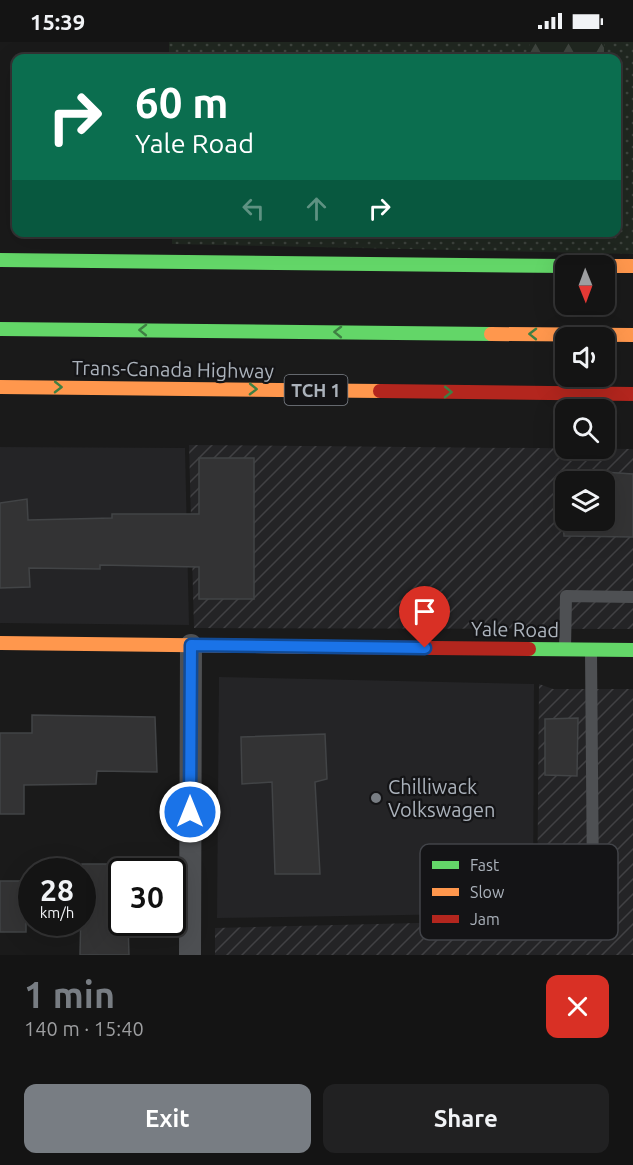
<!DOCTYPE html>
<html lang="en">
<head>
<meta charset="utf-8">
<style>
	:root { --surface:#141414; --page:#212122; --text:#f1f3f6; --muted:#9d9ea0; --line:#333334; --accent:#787d83 }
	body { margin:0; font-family:Ubuntu,sans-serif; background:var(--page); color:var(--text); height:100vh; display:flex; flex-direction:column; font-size:22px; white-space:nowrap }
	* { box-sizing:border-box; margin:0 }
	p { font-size:20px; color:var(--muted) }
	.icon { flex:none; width:33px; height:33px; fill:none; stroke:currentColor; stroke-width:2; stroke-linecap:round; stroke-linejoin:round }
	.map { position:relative; height:913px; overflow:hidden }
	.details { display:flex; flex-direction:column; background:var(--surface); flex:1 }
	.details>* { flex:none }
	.hud { position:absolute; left:12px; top:12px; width:609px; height:183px; border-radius:12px; box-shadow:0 6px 24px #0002,0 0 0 2px var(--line); background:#0b6e4f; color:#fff; overflow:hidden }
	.needle { width:39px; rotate:179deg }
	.controls { position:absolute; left:555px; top:213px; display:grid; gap:12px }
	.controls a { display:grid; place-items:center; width:60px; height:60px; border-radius:12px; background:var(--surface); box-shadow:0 6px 24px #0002,0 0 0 2px var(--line); font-size:30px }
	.speed { position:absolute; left:18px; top:816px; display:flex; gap:12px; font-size:30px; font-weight:700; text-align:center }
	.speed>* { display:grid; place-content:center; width:78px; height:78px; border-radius:50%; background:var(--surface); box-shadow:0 6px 24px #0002,0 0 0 2px var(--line); line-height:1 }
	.speed small { font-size:15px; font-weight:400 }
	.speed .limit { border:3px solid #111; border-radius:9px; background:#fff; color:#111 }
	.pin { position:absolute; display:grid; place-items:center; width:51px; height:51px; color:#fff; margin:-62px -26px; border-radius:50% 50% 50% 0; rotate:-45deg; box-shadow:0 0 6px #0007 }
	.pin .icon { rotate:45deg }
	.me { position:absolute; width:66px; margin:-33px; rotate:0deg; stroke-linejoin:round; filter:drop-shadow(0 0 4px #0008) }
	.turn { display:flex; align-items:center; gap:21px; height:126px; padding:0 24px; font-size:27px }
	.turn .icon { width:78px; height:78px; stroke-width:2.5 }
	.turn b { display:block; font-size:42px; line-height:51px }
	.lanes { display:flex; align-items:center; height:57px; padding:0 24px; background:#0003; justify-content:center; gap:30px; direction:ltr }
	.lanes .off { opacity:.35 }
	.round { display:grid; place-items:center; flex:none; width:63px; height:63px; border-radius:12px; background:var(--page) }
	.summary { display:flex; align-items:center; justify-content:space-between; height:102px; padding:0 24px }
	h1 { font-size:36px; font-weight:700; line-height:45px; color:var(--accent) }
	.primary-button { display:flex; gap:12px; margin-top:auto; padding:12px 24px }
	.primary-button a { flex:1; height:69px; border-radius:12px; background:var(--accent); color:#fff; font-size:24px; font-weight:700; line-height:69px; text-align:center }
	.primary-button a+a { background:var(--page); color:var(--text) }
	.status { display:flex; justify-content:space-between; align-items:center; height:42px; padding:0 30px; background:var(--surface); direction:ltr }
	.status svg { height:16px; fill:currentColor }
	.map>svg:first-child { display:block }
	.built { fill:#242426 }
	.industrial { fill:url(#industrial-furrows); fill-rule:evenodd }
	.grass { fill:url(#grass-dots) }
	.forest { fill:url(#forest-firs) }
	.building { fill:#333334; stroke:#424446; stroke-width:1.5 }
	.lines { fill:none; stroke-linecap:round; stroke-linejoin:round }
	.lane { stroke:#4e5053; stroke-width:12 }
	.street { stroke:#4e5053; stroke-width:22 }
	.fast { stroke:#63d668; stroke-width:14 }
	.slow { stroke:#ff974d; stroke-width:14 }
	.jam { stroke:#b3261e; stroke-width:14 }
	.oneway { stroke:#3f7f43 }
	.route-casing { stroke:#114b97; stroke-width:15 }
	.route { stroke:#1a73e8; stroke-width:10 }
	.poi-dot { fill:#787d83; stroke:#141416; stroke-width:2 }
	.labels { text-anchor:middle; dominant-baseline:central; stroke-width:4.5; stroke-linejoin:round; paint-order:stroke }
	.shield { fill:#141416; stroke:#7e838a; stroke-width:1.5 }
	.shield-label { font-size:18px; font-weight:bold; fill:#abb2bb }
	.street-label { font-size:20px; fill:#abb2bb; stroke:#141416 }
	.poi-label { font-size:20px; fill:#abb2bb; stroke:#141416; text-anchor:start }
	.key { fill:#141416; stroke:#414348; stroke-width:1.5 }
	.key-label { font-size:16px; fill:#abb2bb }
</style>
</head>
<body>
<div class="status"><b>15:39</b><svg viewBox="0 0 49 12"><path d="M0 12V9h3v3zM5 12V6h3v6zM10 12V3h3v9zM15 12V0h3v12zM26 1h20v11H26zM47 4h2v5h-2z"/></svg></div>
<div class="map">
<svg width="633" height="913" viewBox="0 0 633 913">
	<defs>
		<pattern id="industrial-furrows" width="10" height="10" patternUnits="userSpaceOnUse" patternTransform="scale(1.5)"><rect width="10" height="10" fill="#242426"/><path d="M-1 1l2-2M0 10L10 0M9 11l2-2" fill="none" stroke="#414144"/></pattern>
		<pattern id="grass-dots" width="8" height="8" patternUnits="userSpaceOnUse" patternTransform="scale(1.5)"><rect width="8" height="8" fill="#202720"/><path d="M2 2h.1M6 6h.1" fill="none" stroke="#3e443e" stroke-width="1.8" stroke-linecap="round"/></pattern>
		<pattern id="forest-firs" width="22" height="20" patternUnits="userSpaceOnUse" patternTransform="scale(1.5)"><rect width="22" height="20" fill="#202720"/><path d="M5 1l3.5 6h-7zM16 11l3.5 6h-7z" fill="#3e443e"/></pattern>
	</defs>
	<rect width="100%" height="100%" fill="#1a1a1a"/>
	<g class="built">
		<polygon points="0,405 185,406 189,583 0,581"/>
		<polygon points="219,635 534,642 533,871 217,876"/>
	</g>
	<g class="industrial">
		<path d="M189 403 633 407V587L194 586ZM566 440H604V478H566Z"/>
		<polygon points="539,642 553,647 633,647 633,913 215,913 215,886 537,878"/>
	</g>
	<polygon class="grass" points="169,0 633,0 633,212 172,202 172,190 616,190 616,16 169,16"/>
	<rect class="forest" x="530" y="0" width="74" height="16"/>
	<g class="building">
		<polygon points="199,416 254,416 254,557 199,557 199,525 100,523 100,527 29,526 30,545 0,546 0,461 27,457 28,478 112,476 112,472 199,472"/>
		<polygon points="604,430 633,432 633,495 564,494 563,478 604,478"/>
		<polygon points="32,673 155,675 157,730 97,729 96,742 24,743 24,772 0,772 0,691 32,691"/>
		<polygon points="578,676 577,734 545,733 545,677"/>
		<polygon points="325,692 327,737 315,740 320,832 275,832 272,740 242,742 241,695"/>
		<polygon points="82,822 122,822 122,880 128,880 129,913 80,913"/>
		<rect x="0" y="839" width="26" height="51"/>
	</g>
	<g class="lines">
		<g class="lane">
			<polyline points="565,607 566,554 633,555"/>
			<polyline points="591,609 593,845"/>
		</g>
		<polyline class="street" points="190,913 191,603"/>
		<g class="fast">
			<polyline points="0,218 566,224"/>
			<polyline points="0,287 491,292"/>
			<polyline points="529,607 633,608"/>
		</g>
		<g class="slow">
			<polyline points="604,224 633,224"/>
			<polyline points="491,292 633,293"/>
			<polyline points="0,345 380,349"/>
			<polyline points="0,601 333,605"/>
		</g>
		<g class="jam">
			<polyline points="380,349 633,352"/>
			<polyline points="333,605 529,607"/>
		</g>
	</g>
	<defs><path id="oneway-chevron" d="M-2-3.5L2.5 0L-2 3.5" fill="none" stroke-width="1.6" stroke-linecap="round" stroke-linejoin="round" transform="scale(1.5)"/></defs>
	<g class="oneway">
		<use href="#oneway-chevron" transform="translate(143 288) rotate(-179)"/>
		<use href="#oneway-chevron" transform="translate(338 290) rotate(-179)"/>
		<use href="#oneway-chevron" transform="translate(533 292) rotate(-179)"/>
		<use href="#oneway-chevron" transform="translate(58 345) rotate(1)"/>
		<use href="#oneway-chevron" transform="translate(253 347) rotate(1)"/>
		<use href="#oneway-chevron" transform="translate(448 350) rotate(1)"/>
	</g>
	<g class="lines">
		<g class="route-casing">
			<polyline id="route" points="190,770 191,603 425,606"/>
		</g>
		<use href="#route" class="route"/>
	</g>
	<circle class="poi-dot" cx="376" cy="756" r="6"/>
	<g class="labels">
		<rect class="shield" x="284.5" y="333" width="63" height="30" rx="4.5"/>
		<g class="shield-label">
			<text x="316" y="348">TCH 1</text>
		</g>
		<g class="street-label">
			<text transform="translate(173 327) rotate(1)">Trans-Canada Highway</text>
			<text transform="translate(515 587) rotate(1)">Yale Road</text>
		</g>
		<g class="poi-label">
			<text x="388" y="744">Chilliwack<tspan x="388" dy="23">Volkswagen</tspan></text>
		</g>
	</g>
	<rect x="420" y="802" width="198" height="96" rx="9" class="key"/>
	<rect x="432" y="819" width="27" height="8" fill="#63d668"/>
	<rect x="432" y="846" width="27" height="8" fill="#ff974d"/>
	<rect x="432" y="873" width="27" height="8" fill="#b3261e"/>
	<g class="key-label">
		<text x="470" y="829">Fast</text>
		<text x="470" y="856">Slow</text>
		<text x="470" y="883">Jam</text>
	</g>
</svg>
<div class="controls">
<a><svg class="needle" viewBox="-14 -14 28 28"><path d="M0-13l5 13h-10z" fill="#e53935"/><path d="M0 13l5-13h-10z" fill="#9d9ea0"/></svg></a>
<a><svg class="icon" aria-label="sound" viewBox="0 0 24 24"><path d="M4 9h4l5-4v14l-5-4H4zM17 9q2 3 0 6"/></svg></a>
<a><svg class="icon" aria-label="search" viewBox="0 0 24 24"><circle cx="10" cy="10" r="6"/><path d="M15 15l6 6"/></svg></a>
<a><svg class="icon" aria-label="layers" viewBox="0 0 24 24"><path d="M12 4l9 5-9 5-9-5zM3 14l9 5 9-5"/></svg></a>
</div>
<div class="speed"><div>28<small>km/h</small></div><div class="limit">30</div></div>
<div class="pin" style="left:425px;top:606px;background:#d93025"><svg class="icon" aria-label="arrive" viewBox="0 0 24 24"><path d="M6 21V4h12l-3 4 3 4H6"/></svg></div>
<svg class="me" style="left:190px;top:770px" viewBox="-20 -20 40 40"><circle r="17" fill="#1a73e8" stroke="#fff" stroke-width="3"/><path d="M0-11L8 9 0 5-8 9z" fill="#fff"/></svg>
<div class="hud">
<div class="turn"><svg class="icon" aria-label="right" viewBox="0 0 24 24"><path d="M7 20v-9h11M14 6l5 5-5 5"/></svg><div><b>60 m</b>Yale Road</div></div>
<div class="lanes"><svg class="icon off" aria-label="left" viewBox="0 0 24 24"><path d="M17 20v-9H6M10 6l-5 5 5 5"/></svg><svg class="icon off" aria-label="ahead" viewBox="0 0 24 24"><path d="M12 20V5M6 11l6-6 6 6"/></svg><svg class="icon" aria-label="right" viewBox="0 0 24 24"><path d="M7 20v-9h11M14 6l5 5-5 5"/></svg></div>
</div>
</div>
<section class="details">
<div class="summary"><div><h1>1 min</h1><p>140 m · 15:40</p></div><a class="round" style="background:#d93025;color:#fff"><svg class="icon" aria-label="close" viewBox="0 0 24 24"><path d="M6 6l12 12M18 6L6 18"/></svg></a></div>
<div class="primary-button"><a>Exit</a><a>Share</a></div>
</section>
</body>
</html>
